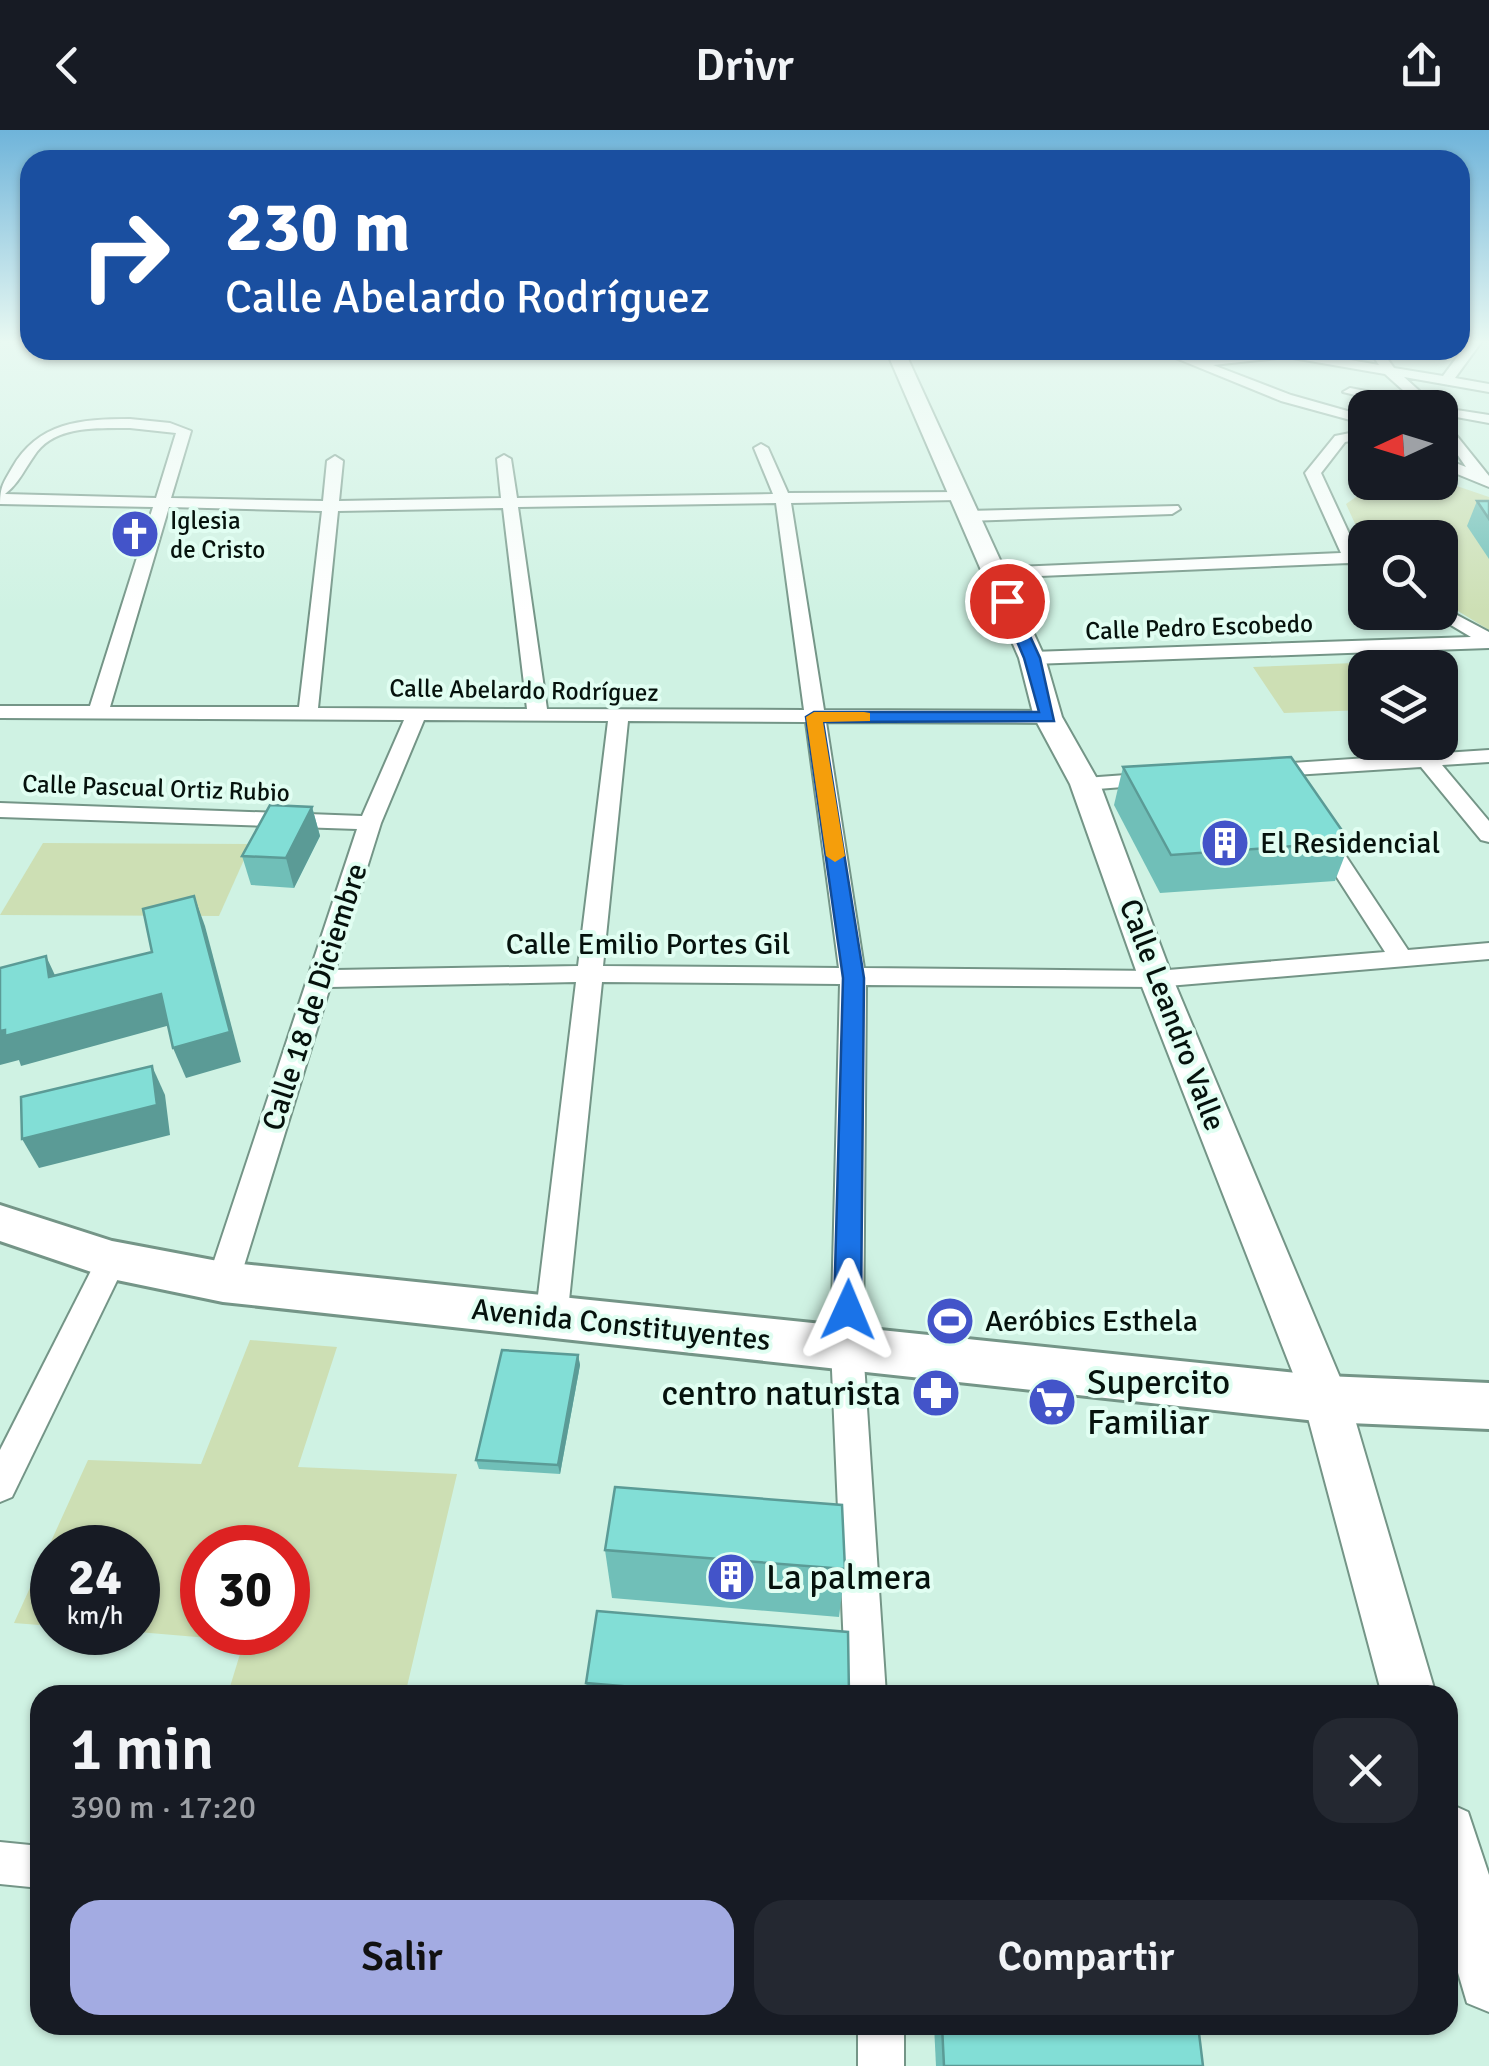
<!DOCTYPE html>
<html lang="es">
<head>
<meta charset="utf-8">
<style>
	:root { --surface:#171b24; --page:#242831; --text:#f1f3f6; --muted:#9ea1a6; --accent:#a3abe2 }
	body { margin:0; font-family:Signika,sans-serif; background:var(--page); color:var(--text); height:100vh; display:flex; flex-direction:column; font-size:38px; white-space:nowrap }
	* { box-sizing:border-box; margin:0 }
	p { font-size:32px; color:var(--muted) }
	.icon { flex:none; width:55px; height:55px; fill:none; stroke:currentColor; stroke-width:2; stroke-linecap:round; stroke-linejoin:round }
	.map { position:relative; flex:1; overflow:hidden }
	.panel { position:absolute; left:30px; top:1555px; width:1428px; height:350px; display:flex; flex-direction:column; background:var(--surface); border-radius:30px; box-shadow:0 2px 8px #0004 }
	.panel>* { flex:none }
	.guide { position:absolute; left:20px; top:20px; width:1450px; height:210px; border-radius:30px; box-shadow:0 2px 8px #0004; background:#1a4fa0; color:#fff; overflow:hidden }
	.needle { width:65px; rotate:266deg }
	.controls { position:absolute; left:1348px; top:260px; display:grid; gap:20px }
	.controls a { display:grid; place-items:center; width:110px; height:110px; border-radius:20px; background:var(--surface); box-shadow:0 2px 8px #0004; font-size:50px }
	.speed { position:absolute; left:30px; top:1395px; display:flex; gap:20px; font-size:50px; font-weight:700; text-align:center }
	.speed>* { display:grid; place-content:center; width:130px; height:130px; border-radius:50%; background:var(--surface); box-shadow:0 2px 8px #0004; line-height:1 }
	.speed small { font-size:25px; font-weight:400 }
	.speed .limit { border:15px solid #d22; background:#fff; color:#111 }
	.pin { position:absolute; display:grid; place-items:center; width:85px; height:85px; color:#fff; margin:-42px; border:5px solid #fff; border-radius:50%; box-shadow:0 2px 10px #0007 }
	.me { position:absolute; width:110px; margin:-55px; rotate:1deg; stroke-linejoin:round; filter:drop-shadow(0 0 8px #0008) }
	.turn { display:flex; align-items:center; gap:35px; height:210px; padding:0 40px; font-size:45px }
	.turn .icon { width:130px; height:130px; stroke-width:2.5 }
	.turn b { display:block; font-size:70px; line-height:85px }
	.round { display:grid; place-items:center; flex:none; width:105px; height:105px; border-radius:30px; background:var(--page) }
	.overview { display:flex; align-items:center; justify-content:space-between; height:170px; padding:0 40px }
	h1 { font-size:60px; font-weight:600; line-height:75px }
	.cta { display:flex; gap:20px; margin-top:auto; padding:20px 40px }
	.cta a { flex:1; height:115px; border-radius:30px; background:var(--accent); color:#111; font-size:40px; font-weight:600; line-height:115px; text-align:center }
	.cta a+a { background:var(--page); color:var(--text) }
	header { display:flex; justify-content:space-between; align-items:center; height:130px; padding:0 40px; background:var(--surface); font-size:45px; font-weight:600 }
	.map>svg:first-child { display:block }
	.green { fill:#cddfb4; fill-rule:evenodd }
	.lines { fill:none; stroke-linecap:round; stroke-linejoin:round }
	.street-casing { stroke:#749587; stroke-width:4 }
	.secondary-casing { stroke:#749587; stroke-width:4 }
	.primary-casing { stroke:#749587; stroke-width:6 }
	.street { fill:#fff; fill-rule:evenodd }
	.secondary { fill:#fff; fill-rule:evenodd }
	.primary { fill:#fff; fill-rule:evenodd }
	.wall { fill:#70bfb8 }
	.shaded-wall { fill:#5b9b96 }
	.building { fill:#82ded6; stroke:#5b9b96; stroke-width:2.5 }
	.route { fill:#1a73e8; stroke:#114b97; stroke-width:2.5 }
	.slow { fill:#f59e0b }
	.labels { text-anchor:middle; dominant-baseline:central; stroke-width:8; stroke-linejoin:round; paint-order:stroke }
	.far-poi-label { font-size:25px; fill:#06120d; stroke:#e1fef2; text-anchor:start }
	.far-street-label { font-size:25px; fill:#06120d; stroke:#e1fef2 }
	.poi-label { font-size:30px; fill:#06120d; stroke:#e1fef2; text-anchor:start }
	.street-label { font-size:30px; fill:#06120d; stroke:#e1fef2 }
	.near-poi-label { font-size:35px; fill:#06120d; stroke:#e1fef2; text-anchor:start }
</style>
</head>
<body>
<header><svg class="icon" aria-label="back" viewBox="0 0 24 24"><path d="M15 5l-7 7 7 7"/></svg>Drivr<svg class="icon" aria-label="share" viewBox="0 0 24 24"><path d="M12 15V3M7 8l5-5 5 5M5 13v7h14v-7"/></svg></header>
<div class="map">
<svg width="1489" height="1936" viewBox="0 0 1489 1936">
	<rect width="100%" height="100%" fill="#cff2e3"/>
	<g class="green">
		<polygon points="1393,353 1448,353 1489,367 1489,500 1440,470 1440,408 1365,408 1365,413 1362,409 1346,374 1363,362"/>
		<polygon points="1406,531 1411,537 1365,538 1365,580 1284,583 1253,537"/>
		<polygon points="43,713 251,714 219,786 0,785"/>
		<path d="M250 1210 337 1217 298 1337 457 1344 405 1565 229 1560 244 1511 138 1502V1418H52V1496L14 1493 88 1330 201 1334ZM202 1418H288V1502H202Z"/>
	</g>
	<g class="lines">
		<g class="street-casing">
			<g id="street">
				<polygon points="1469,211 1482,211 1455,248 1489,254 1489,262 1404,247 1437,277 1489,285 1489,293 1440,284 1440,278 1409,278 1343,262 1350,258 1414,270 1385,244 1287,227 1213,235 1291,265 1365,286 1365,294 1281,271 1156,220 1174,220 1199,230 1292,220 1379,235 1369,220 1381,220 1394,238 1443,246"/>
				<polygon points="1440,285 1489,346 1489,357 1440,337 1440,327 1466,337 1440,299"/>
				<path d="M130 289 170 293 191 301 171 368 323 371 327 331 335 326 343 331 339 371 501 368 497 329 504 325 511 329 517 368 773 364 754 318 761 314 768 318 788 363 964 362 966 365 958 370 791 373 824 580 1048 581 1058 587 1048 593 826 592 864 838 1156 841 1385 822 1309 704 1320 697 1328 699 1408 820 1489 813V829L1156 857 866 855 863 1217 886 1565H846L831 1217 840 854 602 852 567 1190 562 1199 551 1203 540 1199 535 1190 576 852 330 857 239 1152 234 1161 223 1165 212 1161 207 1152 357 699 0 687V673L362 686 404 590 0 588V576H90L153 377 0 374C0 356 4 352 12 338 38 292 81 289 130 289ZM130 298 176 303 156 368 5 364C19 353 24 340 34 326 53 295 98 298 130 298ZM776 373 804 580 547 579 518 377ZM169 377 322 381 299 577H110ZM503 378 527 579 318 578 338 381ZM424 590 608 591 578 836 335 840 381 693ZM628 591 806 592 839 838 603 836Z"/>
				<polygon points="1365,300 1365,308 1345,312 1321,343 1359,425 1365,428 1365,440 1349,433 995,448 986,443 995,438 1341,423 1305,343 1335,306"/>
				<polygon points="1178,376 1180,379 1172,384 967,391 959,386 967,381"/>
				<polygon points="1440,476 1489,502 1489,518 1032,534 1023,528 1032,522 1471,507 1434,485 1440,482"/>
				<polygon points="1489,620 1489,632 1442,635 1489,691 1489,712 1481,710 1421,637 1261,647 1250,641 1261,635"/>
				<polygon points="1153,643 1164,649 1161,654 1085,660 1074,654 1085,648"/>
				<polygon points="112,1118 123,1121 127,1130 12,1367 0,1372 0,1320 101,1121"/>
				<polygon points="0,1712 40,1716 40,1758 0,1754"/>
				<rect x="858" y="1895" width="46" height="41"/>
			</g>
		</g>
		<g class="secondary-casing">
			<g id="secondary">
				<polygon points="886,220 904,220 1045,528 1062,587 1100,654 1173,849 1349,1269 1436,1565 1382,1565 1303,1269 1139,849 1070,654 1034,587 1019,528"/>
				<polygon points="1448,1673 1468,1682 1489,1745 1489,1882 1467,1873 1448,1809"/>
			</g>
		</g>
		<g class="primary-casing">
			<polygon id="primary" points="0,1075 112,1111 223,1132 1326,1246 1489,1253 1489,1299 1326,1292 223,1172 112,1149 0,1111"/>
		</g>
		<use href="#street" class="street"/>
		<use href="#secondary" class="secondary"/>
		<use href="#primary" class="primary"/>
	</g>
	<g class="wall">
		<polygon points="1477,371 1489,371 1489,429 1467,396"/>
		<polygon points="1123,637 1350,712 1335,751 1160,763 1114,675"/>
		<polygon points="312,677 320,706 294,758 251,755 242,726"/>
		<polygon points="578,1225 580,1235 560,1344 479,1339 476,1330"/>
		<polygon points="605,1420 845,1439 839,1487 612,1468"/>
		<polygon points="586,1553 849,1565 589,1565"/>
		<polygon points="934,1895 1198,1895 1203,1936 936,1936"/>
	</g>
	<g class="shaded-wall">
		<polygon points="312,677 320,706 294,758 286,728"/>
		<polygon points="194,766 205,796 241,932 186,948 173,918"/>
		<polygon points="46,826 60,856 49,847"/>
		<polygon points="161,864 174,894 21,936 19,930 0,935 0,901"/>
		<polygon points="152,936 165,965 170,1005 39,1038 22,1009"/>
		<polygon points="578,1225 580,1235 560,1344 558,1335"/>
	</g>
	<g class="building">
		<polygon points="1477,371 1489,371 1489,389"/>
		<polygon points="1291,627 1350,712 1171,725 1123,637"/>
		<polygon points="270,675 312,677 286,728 242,726"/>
		<polygon points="194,766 230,902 173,918 161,864 5,906 5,900 0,901 0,838 46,826 49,847 152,822 143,779"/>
		<polygon points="152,936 157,975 22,1009 21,967"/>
		<polygon points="502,1220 578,1225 558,1335 476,1330"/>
		<polygon points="615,1357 842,1375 845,1439 605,1420"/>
		<polygon points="597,1481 848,1502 849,1565 728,1565 586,1553"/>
		<polygon points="942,1895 1198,1895 1203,1936 944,1936"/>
	</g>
	<linearGradient id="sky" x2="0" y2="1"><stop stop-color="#6fb4da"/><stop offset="0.44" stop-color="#e9f9f2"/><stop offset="1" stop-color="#e9f9f2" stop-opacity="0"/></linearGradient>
	<rect width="1489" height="482" fill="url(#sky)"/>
	<polygon class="route" points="1007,467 1014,471 1040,528 1054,591 823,592 864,848 861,1180 848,1191 834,1180 843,848 806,587 814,582 1039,582 1024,528 1000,471"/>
	<polygon class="slow" points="864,582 870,583 870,591 823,592 845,726 835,732 826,726 806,587 814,582"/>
	<defs>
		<g id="church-disc" transform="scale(2.5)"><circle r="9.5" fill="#4354c9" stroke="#e1fef2"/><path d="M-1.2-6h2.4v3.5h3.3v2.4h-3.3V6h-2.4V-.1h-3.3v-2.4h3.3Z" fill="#fff"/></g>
		<g id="building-disc" transform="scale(2.5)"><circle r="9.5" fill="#4354c9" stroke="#e1fef2"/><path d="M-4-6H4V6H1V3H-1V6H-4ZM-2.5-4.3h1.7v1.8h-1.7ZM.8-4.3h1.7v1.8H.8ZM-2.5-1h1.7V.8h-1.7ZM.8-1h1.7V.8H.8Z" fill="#fff"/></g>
		<g id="stadium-disc" transform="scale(2.5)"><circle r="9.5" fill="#4354c9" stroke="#e1fef2"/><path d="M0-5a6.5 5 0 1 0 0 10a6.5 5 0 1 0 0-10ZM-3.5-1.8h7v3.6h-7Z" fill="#fff"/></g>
		<g id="pharmacy-disc" transform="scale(2.5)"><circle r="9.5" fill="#4354c9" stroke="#e1fef2"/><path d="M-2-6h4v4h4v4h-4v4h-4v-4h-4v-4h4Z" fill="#fff"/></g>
		<g id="supermarket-disc" transform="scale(2.5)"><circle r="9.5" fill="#4354c9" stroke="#e1fef2"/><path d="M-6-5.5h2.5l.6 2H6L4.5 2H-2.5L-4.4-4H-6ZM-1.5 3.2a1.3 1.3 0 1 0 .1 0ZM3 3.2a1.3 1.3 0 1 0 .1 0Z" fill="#fff"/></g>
	</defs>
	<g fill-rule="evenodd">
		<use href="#church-disc" x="135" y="404"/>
		<use href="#building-disc" x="1225" y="713"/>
		<use href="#stadium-disc" x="950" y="1191"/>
		<use href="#pharmacy-disc" x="936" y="1263"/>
		<use href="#supermarket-disc" x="1052" y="1272"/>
		<use href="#building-disc" x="731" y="1447"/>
	</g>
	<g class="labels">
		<g class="far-poi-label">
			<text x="170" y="390">Iglesia<tspan x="170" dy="29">de Cristo</tspan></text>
		</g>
		<g class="far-street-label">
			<text transform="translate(1199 497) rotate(-2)">Calle Pedro Escobedo</text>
			<text transform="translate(524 560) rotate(1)">Calle Abelardo Rodríguez</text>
			<text transform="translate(156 658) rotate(2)">Calle Pascual Ortiz Rubio</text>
		</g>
		<g class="poi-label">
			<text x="1260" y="713">El Residencial</text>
			<text x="985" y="1191">Aeróbics Esthela</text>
		</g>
		<g class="street-label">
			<text x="648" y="814">Calle Emilio Portes Gil</text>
			<text transform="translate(315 867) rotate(-72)">Calle 18 de Diciembre</text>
			<text transform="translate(1172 885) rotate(69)">Calle Leandro Valle</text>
			<text transform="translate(621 1195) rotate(6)">Avenida Constituyentes</text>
		</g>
		<g class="near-poi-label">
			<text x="1087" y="1252">Supercito<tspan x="1087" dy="40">Familiar</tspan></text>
			<text x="901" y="1263" text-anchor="end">centro naturista</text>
			<text x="766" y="1447">La palmera</text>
		</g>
	</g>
</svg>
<div class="controls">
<a><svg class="needle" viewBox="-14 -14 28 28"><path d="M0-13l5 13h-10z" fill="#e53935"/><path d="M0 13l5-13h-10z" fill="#9ea1a6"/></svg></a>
<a><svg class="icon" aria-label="search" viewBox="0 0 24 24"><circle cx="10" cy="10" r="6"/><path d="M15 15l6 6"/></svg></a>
<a><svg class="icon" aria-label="layers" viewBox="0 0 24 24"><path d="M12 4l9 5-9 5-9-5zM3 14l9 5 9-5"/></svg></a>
</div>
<div class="speed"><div>24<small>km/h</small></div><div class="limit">30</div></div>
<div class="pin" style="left:1007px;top:471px;background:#d93025"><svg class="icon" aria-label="arrive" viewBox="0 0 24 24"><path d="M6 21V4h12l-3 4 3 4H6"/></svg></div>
<svg class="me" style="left:848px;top:1180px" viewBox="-20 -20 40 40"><path d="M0-17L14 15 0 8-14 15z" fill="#1a73e8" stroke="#fff" stroke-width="4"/></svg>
<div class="guide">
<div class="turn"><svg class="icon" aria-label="right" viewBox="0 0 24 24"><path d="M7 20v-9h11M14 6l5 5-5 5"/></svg><div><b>230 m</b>Calle Abelardo Rodríguez</div></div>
</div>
<section class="panel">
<div class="overview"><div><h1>1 min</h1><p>390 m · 17:20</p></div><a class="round"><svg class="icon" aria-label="close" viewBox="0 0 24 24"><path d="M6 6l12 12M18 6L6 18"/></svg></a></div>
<div class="cta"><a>Salir</a><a>Compartir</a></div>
</section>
</div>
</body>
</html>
